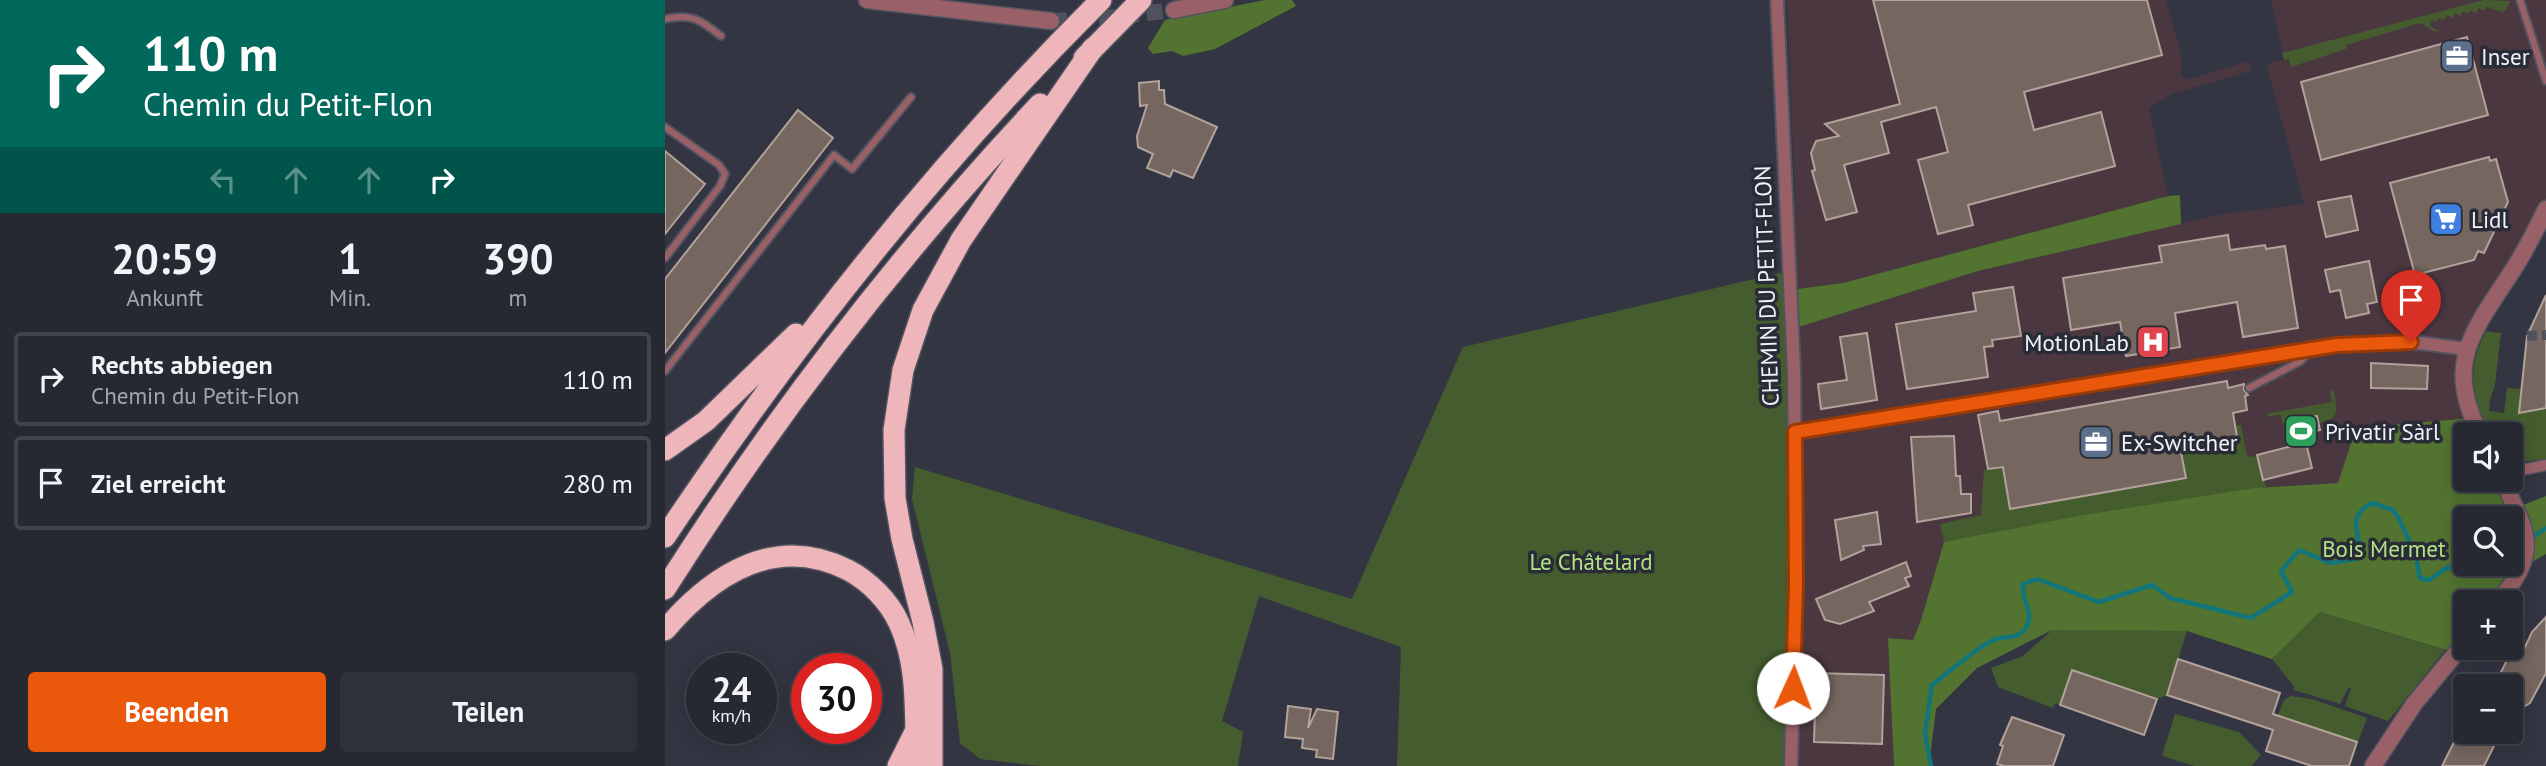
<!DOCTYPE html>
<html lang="de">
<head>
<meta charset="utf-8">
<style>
	:root { --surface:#262832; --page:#2e303a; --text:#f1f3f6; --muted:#a4a6ac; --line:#42444d; --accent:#ea580c }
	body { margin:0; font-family:"PT Sans",sans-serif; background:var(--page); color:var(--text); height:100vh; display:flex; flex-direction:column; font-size:26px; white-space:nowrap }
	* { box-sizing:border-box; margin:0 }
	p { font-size:23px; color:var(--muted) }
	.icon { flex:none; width:38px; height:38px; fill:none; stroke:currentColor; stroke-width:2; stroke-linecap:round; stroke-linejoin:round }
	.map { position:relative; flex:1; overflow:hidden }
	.drawer { display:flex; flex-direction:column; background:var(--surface); width:665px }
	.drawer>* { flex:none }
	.top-card { background:#00695c; color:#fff; overflow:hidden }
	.fabs { position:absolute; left:1788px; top:422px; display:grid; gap:14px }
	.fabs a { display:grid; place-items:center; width:70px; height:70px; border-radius:7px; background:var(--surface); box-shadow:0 4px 18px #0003,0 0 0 2px var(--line); font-size:35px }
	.speed { position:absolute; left:21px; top:653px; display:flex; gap:14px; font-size:35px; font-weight:700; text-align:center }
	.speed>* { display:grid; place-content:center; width:91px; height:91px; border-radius:50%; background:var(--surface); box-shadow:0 4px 18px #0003,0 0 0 2px var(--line); line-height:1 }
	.speed small { font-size:18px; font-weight:400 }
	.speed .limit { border:10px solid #d22; background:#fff; color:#111 }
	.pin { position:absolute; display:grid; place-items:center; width:60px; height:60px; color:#fff; margin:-72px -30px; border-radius:50% 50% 50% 0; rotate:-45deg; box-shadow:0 0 7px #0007 }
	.pin .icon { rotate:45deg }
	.me { position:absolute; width:77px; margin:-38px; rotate:2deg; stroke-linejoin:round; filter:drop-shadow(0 0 5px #0008) }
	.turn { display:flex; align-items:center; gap:24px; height:147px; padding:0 28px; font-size:32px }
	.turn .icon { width:91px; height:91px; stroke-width:2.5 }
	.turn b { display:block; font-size:49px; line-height:60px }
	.lanes { display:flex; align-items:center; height:66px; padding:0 28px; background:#0003; justify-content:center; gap:35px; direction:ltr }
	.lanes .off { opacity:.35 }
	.eta { display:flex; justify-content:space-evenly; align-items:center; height:119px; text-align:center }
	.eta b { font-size:42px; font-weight:800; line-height:49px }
	.primary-button { display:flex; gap:14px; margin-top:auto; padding:14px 28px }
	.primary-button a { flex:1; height:80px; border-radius:7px; background:var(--accent); color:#fff; font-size:28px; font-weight:800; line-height:80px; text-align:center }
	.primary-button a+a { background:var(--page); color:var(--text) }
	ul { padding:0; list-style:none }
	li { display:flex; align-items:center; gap:21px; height:94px; margin:0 14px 10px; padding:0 14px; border:4px solid var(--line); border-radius:7px }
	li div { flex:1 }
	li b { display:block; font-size:26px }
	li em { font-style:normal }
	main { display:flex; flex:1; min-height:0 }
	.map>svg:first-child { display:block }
	.industrial { fill:#4b373f }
	.green { fill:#455d2e }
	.forest { fill:#527430; fill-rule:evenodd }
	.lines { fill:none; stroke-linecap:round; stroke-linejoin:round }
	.stream { stroke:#12757c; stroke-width:4.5 }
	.building { fill:#75665f; stroke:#b3a29b; stroke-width:2 }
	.pedestrian-tunnel { stroke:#4f515e; stroke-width:10; stroke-dasharray:10 5; stroke-linecap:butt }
	.tertiary-tunnel { stroke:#4f515e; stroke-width:16; stroke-dasharray:16 8; stroke-linecap:butt }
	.service-casing { stroke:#51535f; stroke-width:10 }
	.pedestrian-casing { stroke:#51535f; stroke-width:13 }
	.minor-casing { stroke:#51535f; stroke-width:16 }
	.tertiary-casing { stroke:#51535f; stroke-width:19 }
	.motorway-casing { stroke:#51535f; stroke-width:24 }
	.service { stroke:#996167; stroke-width:6 }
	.pedestrian { stroke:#996167; stroke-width:10 }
	.minor { stroke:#996167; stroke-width:12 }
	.tertiary { stroke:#996167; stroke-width:16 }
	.motorway { stroke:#eeb6ba; stroke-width:21 }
	.route-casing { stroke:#983908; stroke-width:18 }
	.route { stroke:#ea580c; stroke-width:12 }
	.labels { text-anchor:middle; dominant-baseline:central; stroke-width:7; stroke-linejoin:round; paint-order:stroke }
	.poi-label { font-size:23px; fill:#f0f2fa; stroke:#292b37; text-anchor:start }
	.street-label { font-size:23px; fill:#f0f2fa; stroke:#292b37 }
	.park-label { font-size:23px; fill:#b1e283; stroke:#292b37 }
</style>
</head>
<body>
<main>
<section class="drawer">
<div class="top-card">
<div class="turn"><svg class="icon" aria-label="right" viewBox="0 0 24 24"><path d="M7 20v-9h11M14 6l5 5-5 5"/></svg><div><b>110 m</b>Chemin du Petit-Flon</div></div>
<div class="lanes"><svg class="icon off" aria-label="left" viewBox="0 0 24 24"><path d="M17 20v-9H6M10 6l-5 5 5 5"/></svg><svg class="icon off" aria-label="ahead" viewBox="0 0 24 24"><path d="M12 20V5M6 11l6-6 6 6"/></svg><svg class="icon off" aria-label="ahead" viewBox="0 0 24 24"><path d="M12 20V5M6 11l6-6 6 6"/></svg><svg class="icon" aria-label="right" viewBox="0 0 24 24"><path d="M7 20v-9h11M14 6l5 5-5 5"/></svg></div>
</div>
<div class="eta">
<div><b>20:59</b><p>Ankunft</p></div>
<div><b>1</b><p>Min.</p></div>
<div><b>390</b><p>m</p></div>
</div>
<ul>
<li><svg class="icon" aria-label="right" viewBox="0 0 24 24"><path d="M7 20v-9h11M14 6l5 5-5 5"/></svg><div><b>Rechts abbiegen</b><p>Chemin du Petit-Flon</p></div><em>110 m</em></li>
<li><svg class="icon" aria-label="arrive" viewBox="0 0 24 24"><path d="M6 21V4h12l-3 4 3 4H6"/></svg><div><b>Ziel erreicht</b></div><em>280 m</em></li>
</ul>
<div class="primary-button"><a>Beenden</a><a>Teilen</a></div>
</section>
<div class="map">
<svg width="1881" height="766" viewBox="0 0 1881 766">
	<rect width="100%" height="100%" fill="#333542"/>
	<g class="industrial">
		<polygon points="1122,0 1501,0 1517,57 1516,76 1525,79 1584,61 1586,71 1507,94 1484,108 1503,196 1178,283 1125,290 1130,193"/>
		<polygon points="1606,0 1881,0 1881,209 1807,336 1806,418 1674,483 1590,488 1256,621 1248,640 1224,638 1229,766 1126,766 1127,329 1313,271 1553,215 1639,204 1602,67 1603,63 1619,60"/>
	</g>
	<g class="green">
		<polygon points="1819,0 1845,1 1841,10 1837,12 1822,7 1819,11 1814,8 1811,13 1805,10 1803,13 1798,11 1795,16 1790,13 1787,18 1782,15 1779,20 1774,18 1772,22 1767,20 1765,26 1774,31 1769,31 1755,23 1682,45 1681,49 1626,67 1624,59 1619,60 1617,53"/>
		<polygon points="1124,271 1126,766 732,766 736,647 594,596 557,721 578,732 573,766 376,766 315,759 295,743 285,653 247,499 250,467 687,599 798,347"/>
		<path d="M1821 331 1836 333 1830 385 1825 400 1824 411 1839 413 1842 388 1857 389 1854 413 1881 408V459L1846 463V434H1824C1807 395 1801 371 1821 331Z"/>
		<path d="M1665 390 1669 392C1672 412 1676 417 1654 423L1652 416 1618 424 1615 414 1604 417 1601 414 1667 402Z"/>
		<polygon points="1576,425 1582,457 1592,456 1601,487 1279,542 1275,524 1316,515 1319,470 1338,467 1346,509 1520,478 1515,447 1572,437 1570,426"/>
		<polygon points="1655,612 1780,650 1723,721 1680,706 1686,689 1684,687 1675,704 1629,690 1628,685 1607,659"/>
		<polygon points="1388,629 1522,631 1502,695 1492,699 1408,670 1395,705 1390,703 1388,708 1333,687 1326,668 1358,656"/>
		<polygon points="1626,696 1647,699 1702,718 1693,742 1613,715 1619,700"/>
		<polygon points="1510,714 1574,732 1596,755 1586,766 1529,766 1497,756"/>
	</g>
	<g class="forest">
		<polygon points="600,0 627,0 631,6 550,49 518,56 507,51 488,54 483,48 500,20"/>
		<polygon points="1515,195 1516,224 1313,271 1127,329 1125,290 1178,283 1503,196"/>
		<path d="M1806 418 1814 434H1801V480H1837L1851 508 1881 496V554L1858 567 1833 602H1801V641L1791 653 1655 612 1607 659 1522 631 1387 630 1312 668 1271 709 1264 766H1229L1223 638 1248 640 1256 620 1279 542 1419 515 1590 488 1673 483 1691 428ZM1801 518H1846V564H1801Z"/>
	</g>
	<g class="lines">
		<g class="stream">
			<polyline points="1865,539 1881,528"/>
			<polyline points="1846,551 1857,544"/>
			<path d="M1266 766 1260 734 1267 685C1282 673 1313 647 1328 640 1340 635 1354 641 1362 626 1369 613 1356 598 1358 584L1372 579 1434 602 1487 585 1505 598 1586 618 1627 592 1616 571 1634 550 1665 563 1691 559C1703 538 1675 520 1707 503L1728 510 1734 519 1751 555 1755 578 1764 580 1783 567 1808 575 1827 564"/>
		</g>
	</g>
	<g class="building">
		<polygon points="1208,0 1482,0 1497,55 1359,92 1369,130 1436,112 1450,166 1303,205 1308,225 1273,234 1253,160 1283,152 1271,107 1216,122 1224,153 1179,165 1192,212 1161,220 1147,171 1150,170 1146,153 1151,141 1174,136 1160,124 1235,104"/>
		<polygon points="1802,37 1823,115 1656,160 1636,82"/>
		<polygon points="494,81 494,90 499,90 500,104 552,127 528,178 508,170 505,177 482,168 488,154 473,147 472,136 482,105 475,106 474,83"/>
		<polygon points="133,110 168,138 0,353 0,279"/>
		<polygon points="0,151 40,184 0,234"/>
		<polygon points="1824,157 1825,161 1831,159 1843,202 1819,253 1813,251 1809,260 1750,275 1725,183"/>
		<polygon points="1686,196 1693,230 1661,237 1653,202"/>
		<polygon points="1563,235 1565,250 1600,245 1601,249 1620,246 1633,328 1578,337 1572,302 1510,313 1515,347 1461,356 1455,322 1406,330 1398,278 1497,262 1494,246"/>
		<polygon points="1704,261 1712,302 1702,304 1704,313 1681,318 1675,290 1665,292 1660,270"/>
		<polygon points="1348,287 1356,336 1327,340 1328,346 1319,347 1323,377 1242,389 1231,324 1311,311 1308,293"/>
		<polygon points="1881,295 1881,408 1854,413 1862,336"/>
		<polygon points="1202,333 1212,400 1156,409 1153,384 1182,380 1175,337"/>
		<polygon points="1706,363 1763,366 1762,389 1706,388"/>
		<polygon points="1562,381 1563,388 1579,384 1579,390 1583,395 1580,396 1582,410 1568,413 1572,437 1515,447 1521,478 1345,509 1338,467 1323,469 1313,415 1333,411 1335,421"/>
		<polygon points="1652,416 1655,430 1642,433 1644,442 1641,443 1647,468 1598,480 1592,455 1627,446 1621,424"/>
		<polygon points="1289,436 1291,476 1295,476 1296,494 1306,494 1306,513 1252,522 1246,437"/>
		<polygon points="1212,512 1216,544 1198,546 1199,550 1176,560 1170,520"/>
		<polygon points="1241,562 1246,576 1240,578 1244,586 1204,602 1209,611 1175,624 1160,620 1151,599"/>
		<polygon points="1881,617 1881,673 1865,703 1853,710 1846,708 1846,686 1829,686 1844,656 1854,660 1867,632"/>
		<polygon points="1513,659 1615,693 1608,714 1692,742 1684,766 1647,766 1601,751 1608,730 1502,695"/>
		<polygon points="1407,670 1492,699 1479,735 1395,705"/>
		<polygon points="1151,673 1219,675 1217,744 1149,742"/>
		<polygon points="623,706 646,709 643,728 652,709 673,712 668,759 651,757 652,750 637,748 638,739 620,737"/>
		<polygon points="1347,717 1399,735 1388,766 1339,766 1332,764 1338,746 1335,745"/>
		<polygon points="1794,732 1836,732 1819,766 1777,766"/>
	</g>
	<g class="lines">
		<polyline class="pedestrian-tunnel" points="1862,336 1881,335"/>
		<polyline class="tertiary-tunnel" points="386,21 431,19 509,10"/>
		<g class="service-casing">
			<g id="service">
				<polyline points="1855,0 1881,81"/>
				<path d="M0 19C26 13 36 20 56 36"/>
				<polyline points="0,127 54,165 60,174 55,186 0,258"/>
				<polyline points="0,371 169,155 187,169 246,97"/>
				<polyline points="1584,388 1636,361 1645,351"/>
			</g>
		</g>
		<g class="pedestrian-casing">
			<polyline id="pedestrian" points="1846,472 1881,465"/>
		</g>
		<g class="minor-casing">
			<g id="minor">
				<polyline points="1112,0 1129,371 1131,585 1126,766"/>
				<polyline points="1130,432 1672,345 1747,342 1802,349"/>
			</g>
		</g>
		<g class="tertiary-casing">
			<g id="tertiary">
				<polyline points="202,0 386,21"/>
				<polyline points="509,10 560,0"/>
				<path d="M1815 434C1780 364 1806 334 1844 276 1859 254 1870 232 1881 209"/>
				<path d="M1833 602C1875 551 1864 535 1837 480"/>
				<polyline points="1708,766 1749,704 1801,641"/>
			</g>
		</g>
		<g class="motorway-casing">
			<g id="motorway">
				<polyline points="419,58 476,0"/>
				<polyline points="0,450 41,421 131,334"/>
				<path d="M0 537C128 345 272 163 436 0"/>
				<path d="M0 589C109 417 235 253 375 104"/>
				<path d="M0 630C47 575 110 533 183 570 204 581 224 601 234 623 255 668 249 718 252 766"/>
				<polyline points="233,766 249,734"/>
				<polyline points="267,766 267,669 258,622 237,539 230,498 229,430 238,370 258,310 296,240 428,48"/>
			</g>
		</g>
		<use href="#service" class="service"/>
		<use href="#pedestrian" class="pedestrian"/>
		<use href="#minor" class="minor"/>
		<use href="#tertiary" class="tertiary"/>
		<use href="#motorway" class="motorway"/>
	</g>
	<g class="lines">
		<g class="route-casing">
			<polyline id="route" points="1128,688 1131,584 1130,432 1672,345 1746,342"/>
		</g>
		<use href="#route" class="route"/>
	</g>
	<defs>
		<g id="office-square" transform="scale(1.75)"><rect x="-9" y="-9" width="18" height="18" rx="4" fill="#5c6f8a" stroke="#292b37"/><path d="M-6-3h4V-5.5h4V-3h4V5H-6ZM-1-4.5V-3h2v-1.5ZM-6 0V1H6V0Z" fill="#fff"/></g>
		<g id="supermarket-square" transform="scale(1.75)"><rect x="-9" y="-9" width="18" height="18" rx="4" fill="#3f7fe0" stroke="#292b37"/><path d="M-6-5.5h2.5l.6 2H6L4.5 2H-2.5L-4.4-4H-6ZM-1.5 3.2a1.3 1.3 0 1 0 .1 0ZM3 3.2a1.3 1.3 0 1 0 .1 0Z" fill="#fff"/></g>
		<g id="hospital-square" transform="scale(1.75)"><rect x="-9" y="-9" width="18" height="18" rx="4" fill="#e0444e" stroke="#292b37"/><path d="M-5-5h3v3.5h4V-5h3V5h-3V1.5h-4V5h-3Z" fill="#fff"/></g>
		<g id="stadium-square" transform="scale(1.75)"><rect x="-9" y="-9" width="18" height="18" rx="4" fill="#2e9e5b" stroke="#292b37"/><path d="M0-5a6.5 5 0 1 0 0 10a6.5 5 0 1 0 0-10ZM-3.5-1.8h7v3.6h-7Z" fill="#fff"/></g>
	</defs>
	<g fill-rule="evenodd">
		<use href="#office-square" x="1792" y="56"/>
		<use href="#supermarket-square" x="1781" y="219"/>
		<use href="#hospital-square" x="1488" y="342"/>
		<use href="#stadium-square" x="1636" y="431"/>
		<use href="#office-square" x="1431" y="442"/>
	</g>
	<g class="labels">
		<g class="poi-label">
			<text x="1816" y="56">Inser</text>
			<text x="1806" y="219">Lidl</text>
			<text x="1464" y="342" text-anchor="end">MotionLab</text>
			<text x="1660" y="431">Privatir Sàrl</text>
			<text x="1456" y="442">Ex-Switcher</text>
		</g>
		<g class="street-label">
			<text transform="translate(1101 286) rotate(-92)">CHEMIN DU PETIT-FLON</text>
		</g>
		<g class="park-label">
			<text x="1719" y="548">Bois Mermet</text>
			<text x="926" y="561">Le Châtelard</text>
		</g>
	</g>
</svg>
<div class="fabs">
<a><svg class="icon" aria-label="sound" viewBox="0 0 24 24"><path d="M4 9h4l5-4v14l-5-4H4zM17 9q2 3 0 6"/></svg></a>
<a><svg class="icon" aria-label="search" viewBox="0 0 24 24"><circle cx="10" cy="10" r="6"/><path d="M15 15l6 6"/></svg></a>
<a>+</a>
<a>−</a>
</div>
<div class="speed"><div>24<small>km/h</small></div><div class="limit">30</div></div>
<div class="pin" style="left:1746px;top:342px;background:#d93025"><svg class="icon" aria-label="arrive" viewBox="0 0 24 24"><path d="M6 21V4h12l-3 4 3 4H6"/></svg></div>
<svg class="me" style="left:1128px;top:688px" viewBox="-20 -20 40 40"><circle r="19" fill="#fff"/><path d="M0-13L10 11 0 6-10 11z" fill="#ea580c"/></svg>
</div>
</main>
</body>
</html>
